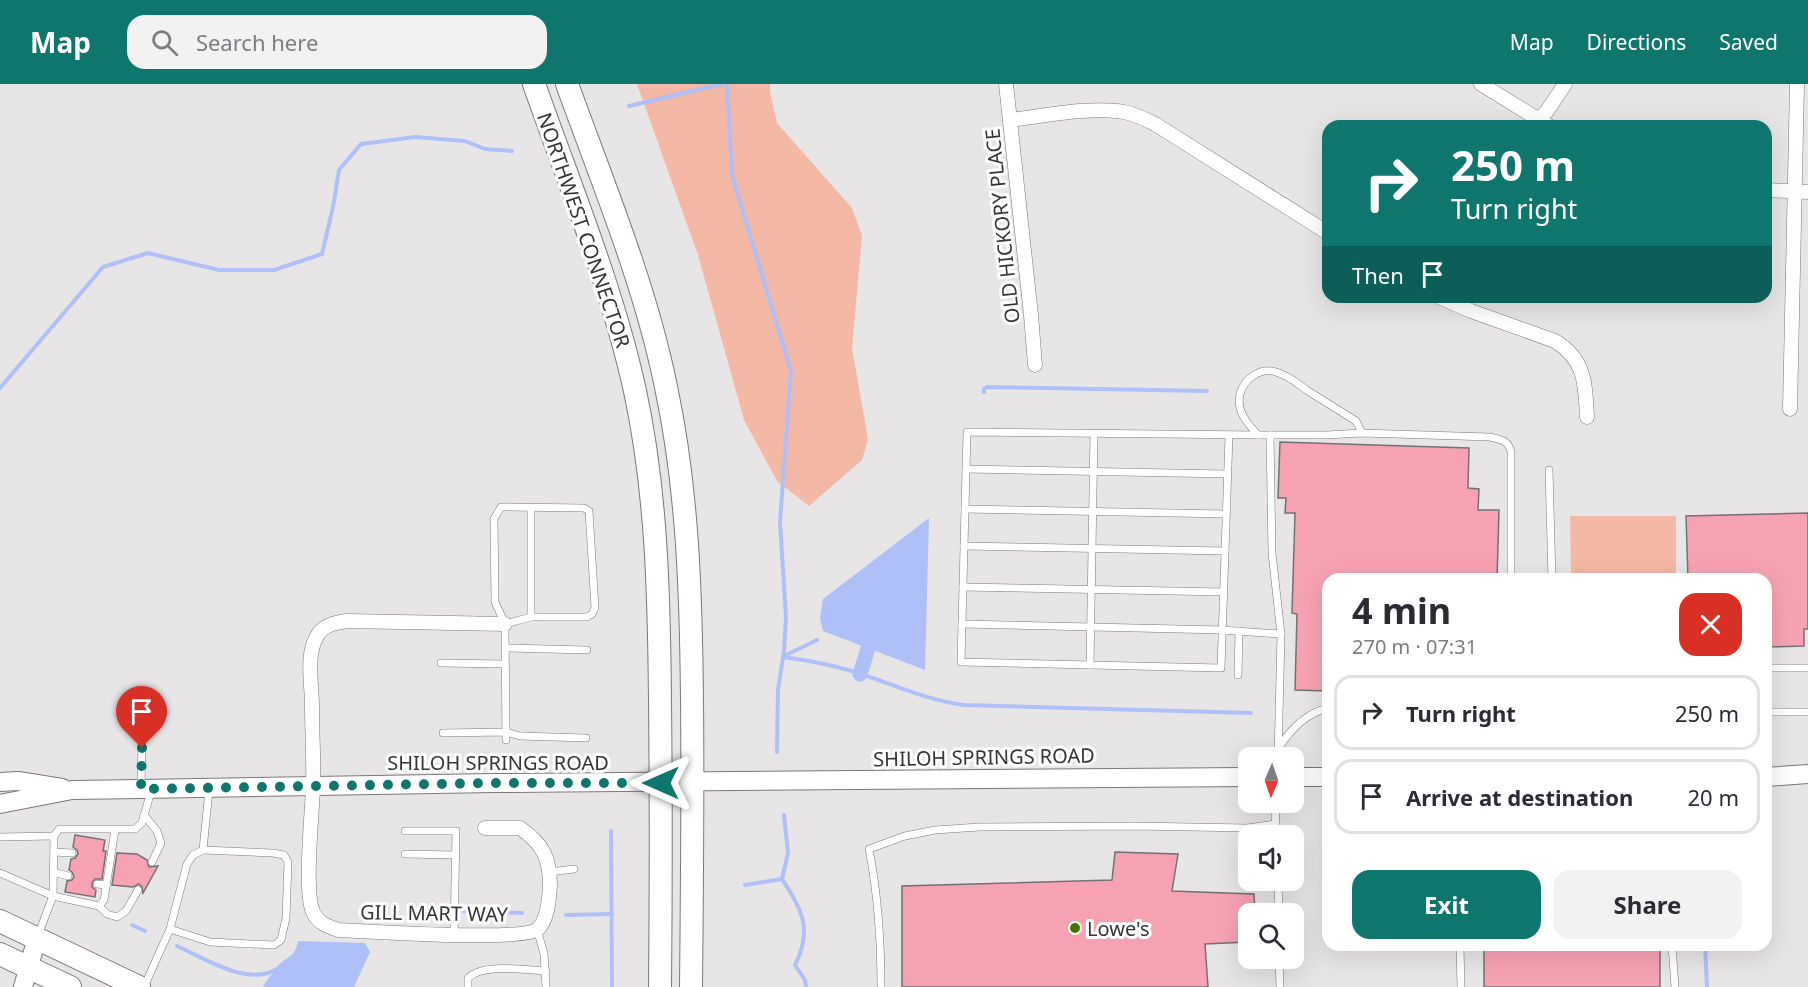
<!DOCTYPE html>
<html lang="en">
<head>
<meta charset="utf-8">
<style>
	:root { --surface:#fff; --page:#f2f2f3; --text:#2b2b33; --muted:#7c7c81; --line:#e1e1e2; --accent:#0f766e }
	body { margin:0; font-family:"Noto Sans",sans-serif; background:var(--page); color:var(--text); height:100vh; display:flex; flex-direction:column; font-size:22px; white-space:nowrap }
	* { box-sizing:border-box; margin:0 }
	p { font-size:20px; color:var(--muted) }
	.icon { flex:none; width:33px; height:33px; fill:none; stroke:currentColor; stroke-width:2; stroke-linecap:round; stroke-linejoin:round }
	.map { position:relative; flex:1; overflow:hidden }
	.side { position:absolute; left:1322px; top:489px; width:450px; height:378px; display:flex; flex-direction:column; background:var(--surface); border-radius:18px; box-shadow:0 6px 24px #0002 }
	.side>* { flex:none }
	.banner { position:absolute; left:1322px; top:36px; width:450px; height:183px; border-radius:18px; box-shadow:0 6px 24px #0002; background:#0f766e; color:#fff; overflow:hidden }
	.needle { width:39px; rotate:182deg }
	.buttons { position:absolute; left:1238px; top:663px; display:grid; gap:12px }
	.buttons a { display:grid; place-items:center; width:66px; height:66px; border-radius:12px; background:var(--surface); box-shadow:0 6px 24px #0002; font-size:30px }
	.pin { position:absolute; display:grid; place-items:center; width:51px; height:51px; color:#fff; margin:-62px -26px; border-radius:50% 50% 50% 0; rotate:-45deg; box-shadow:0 0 6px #0007 }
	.pin .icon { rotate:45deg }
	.me { position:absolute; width:66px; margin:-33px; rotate:270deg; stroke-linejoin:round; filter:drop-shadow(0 0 4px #0008) }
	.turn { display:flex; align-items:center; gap:21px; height:126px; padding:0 30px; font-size:27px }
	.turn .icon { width:78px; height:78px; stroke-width:2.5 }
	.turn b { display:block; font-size:42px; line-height:51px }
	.then { display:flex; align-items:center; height:57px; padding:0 30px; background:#0003; gap:12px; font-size:22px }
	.round { display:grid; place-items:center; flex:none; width:63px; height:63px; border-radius:18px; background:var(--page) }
	.headline { display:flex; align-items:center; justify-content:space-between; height:102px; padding:0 30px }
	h1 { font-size:36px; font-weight:700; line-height:45px }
	.primary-button { display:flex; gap:12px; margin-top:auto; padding:12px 30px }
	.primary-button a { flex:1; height:69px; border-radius:18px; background:var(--accent); color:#fff; font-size:24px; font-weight:700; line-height:69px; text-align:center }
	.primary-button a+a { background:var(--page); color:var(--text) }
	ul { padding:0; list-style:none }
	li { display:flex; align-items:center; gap:18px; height:75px; margin:0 12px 9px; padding:0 18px; border:3px solid var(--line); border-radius:18px }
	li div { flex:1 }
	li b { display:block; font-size:22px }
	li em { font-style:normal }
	header { display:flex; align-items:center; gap:36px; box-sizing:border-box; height:84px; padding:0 30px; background:var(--accent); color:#fff }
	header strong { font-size:28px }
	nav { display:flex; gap:33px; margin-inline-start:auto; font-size:21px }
	.search { width:420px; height:54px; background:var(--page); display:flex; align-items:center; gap:15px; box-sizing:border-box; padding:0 21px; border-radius:18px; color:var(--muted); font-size:22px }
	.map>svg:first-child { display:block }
	.green { fill:#f4b8a6 }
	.water { fill:#afc0f8 }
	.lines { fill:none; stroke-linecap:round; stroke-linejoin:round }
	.stream { stroke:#afc0f8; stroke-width:4 }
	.canal { stroke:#afc0f8; stroke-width:15 }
	.building { fill:#f7a2b3; stroke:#747171; stroke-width:1.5 }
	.service-casing { stroke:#7b787a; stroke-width:8 }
	.minor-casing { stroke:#7b787a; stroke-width:15 }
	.tertiary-casing { stroke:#7b787a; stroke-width:20 }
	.primary-casing { stroke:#7b787a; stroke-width:24 }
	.trunk-casing { stroke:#7b787a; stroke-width:24 }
	.service { stroke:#fff; stroke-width:7 }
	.minor { stroke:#fff; stroke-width:14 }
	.tertiary { stroke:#fff; stroke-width:18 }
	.primary { stroke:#fff; stroke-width:22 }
	.trunk { stroke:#fff; stroke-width:22 }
	.route { stroke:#0f766e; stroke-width:10; stroke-dasharray:0 18 }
	.poi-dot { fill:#437600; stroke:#fff; stroke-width:2 }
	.labels { text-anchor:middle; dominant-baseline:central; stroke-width:6; stroke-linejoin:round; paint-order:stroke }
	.street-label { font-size:20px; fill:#363535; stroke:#fff }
	.poi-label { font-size:20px; fill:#363535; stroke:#fff; text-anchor:start }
</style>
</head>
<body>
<header>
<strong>Map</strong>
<div class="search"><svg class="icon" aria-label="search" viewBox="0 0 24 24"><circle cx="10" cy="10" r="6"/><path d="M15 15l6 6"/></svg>Search here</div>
<nav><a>Map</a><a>Directions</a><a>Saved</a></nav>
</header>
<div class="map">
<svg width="1808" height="903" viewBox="0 0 1808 903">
	<rect width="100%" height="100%" fill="#e8e5e7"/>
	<g class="green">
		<polygon points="637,0 770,0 770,8 777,39 852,124 862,152 852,264 868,355 862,376 809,422 777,397 744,336 698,171"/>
		<polygon points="1570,432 1676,432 1676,495 1571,495"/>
	</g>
	<g class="water">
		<polygon points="929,434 925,586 823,547 820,534 823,515"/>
		<path d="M298 857 365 859 370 868 354 903H265L263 902C268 895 273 888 278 882 288 871 295 874 298 857Z"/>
	</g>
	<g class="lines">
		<g class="stream">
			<polyline points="727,0 732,91 791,287 780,438 786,533 784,567 778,606 777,668"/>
			<polyline points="629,22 722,0"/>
			<polyline points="0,304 103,183 148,169 219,186 274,186 322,170 333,123 339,86 361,60 415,53 465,57 485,65 512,67"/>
			<polyline points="984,308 984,305 987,303 1207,307"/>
			<polyline points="784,572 817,556"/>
			<path d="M783 573C805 576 827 580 848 586 887 597 923 616 964 621L1251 629"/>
			<path d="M784 731 788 769 782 795C802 825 813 846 795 881L805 896 806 903"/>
			<polyline points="611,747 612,903"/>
			<polyline points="745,801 782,795"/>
			<polyline points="463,827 522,829"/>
			<polyline points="432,828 445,826"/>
			<polyline points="566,831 612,830"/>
			<polyline points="132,841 145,847"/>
			<polyline points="1705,861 1707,903"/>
			<path d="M177 862C204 874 248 903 277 885"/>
		</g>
		<polyline class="canal" points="860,590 870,558"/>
	</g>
	<g class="building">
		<polygon points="1280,358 1469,364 1468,404 1479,405 1478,426 1499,426 1497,495 1328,495 1328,607 1295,606 1297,530 1292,529 1295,429 1285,429 1286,414 1278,414"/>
		<polygon points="1808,429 1808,545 1804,545 1804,562 1766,563 1766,495 1688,495 1686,432"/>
		<polygon points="75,751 105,756 103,767 106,767 102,795 95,795 92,799 92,803 96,806 95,813 65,808 67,797 72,796 74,793 72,788 69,786 71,775 75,774 78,770 77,766 73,763"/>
		<polygon points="1115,768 1178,770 1172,807 1254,810 1255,830 1248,830 1248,858 1205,860 1208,903 902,903 902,802 1112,796"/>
		<polygon points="117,769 137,770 147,776 149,783 158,782 143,809 142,803 139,800 133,803 112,801"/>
		<rect x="1484" y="861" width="176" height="42"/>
	</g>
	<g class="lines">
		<g class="service-casing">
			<g id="service">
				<path d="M1362 349 1356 337C1340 327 1324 317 1308 307 1298 300 1288 291 1276 288 1260 283 1244 295 1240 310 1236 327 1247 339 1258 351H1327L1362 349 1490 353C1502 356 1508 356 1511 368V495"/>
				<polyline points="1270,351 1272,469 1281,550 1278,674"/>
				<polyline points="1229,352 1221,584 961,578 967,348 1258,351"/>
				<polyline points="966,385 1227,390"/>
				<polyline points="1549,386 1552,495"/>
				<polyline points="965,425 1226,430"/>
				<polyline points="964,462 1225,467"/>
				<polyline points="963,503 1224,508"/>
				<polyline points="531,533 531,424"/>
				<polyline points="505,540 531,533 587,533 592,530 595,524 589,427 584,424 501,423 494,435 495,518 505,540 506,656"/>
				<polyline points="962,540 1222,546 1281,550"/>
				<polyline points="505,564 587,566"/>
				<polyline points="441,579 505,580"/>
				<polyline points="1090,581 1094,350"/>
				<polyline points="1766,584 1808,584"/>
				<polyline points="1238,591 1239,547"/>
				<polyline points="1766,628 1808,628"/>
				<polyline points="443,649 506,648 520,652 586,654"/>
				<path d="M1280 662C1291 645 1307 629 1328 624"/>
				<polyline points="141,704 142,650"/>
				<polyline points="144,731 157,747 161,759 152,778"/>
				<polyline points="405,747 456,747 454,850"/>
				<polyline points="1275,752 1276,718"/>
				<polyline points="0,753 54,752"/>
				<polyline points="54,768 72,769"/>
				<polyline points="405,770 456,771"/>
				<polyline points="53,788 68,792"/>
				<polyline points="550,788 574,785"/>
				<polyline points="0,789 53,812 99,822 104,816 115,746"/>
				<polyline points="1278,796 1279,830"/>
				<polyline points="97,800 106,801"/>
				<polyline points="99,822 107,830 117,833 126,827 138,806"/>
				<polyline points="170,845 210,858 274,861 281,856 286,834 288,778 284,771 273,769 203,766"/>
				<polyline points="537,845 544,870 546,903"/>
				<polyline points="38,851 53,812 54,752 59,745 135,745 142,739 151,707"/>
				<polyline points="1460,861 1461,903"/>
				<polyline points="1672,861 1675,903"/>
				<polyline points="1279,874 1280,903"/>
				<polyline points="144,903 170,845 187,780 193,771 203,766 209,706"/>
				<path d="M468 903V894C483 879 524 886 546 887"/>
				<path d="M881 903C881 856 878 811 869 765L905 752 935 746 979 743 1135 742 1247 744 1275 740"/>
			</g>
		</g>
		<g class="minor-casing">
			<g id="minor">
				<polyline points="1006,0 1031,231 1035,281"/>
				<polyline points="1481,0 1549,42"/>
				<polyline points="1539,35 1547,27 1565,0"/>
				<path d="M1010 36C1043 32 1092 22 1124 28 1135 30 1145 35 1155 40L1328 149"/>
				<polyline points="1766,106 1808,108"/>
				<path d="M1439 213 1471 227 1555 257C1586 276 1585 300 1587 333"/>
				<polyline points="1790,325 1797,0"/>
				<path d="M485 744H520C543 760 550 774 550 802 549 815 548 835 538 845 523 858 367 847 338 846 327 842 318 839 313 828 304 808 312 730 313 704 314 677 312 649 312 622 312 601 306 572 316 554 322 541 334 539 347 537L505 540"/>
			</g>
		</g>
		<g class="tertiary-casing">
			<g id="tertiary">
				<polyline points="1293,693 1328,693"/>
				<polyline points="1766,693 1808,690"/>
				<polyline points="0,698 18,697 62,704"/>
				<polyline points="0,720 72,706 141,705 495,699 1248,693"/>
				<polyline points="23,903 37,854"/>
			</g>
		</g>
		<g class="primary-casing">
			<g id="primary">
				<polyline points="0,837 139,903"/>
				<polyline points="0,870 70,903"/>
			</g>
		</g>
		<g class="trunk-casing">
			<g id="trunk">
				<path d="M534 0C570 102 612 202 635 307 657 409 659 513 660 616 661 712 661 807 660 903"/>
				<path d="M567 0C603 100 645 199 666 303 688 406 691 511 692 616 693 712 692 807 691 903"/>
			</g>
		</g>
		<use href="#service" class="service"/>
		<use href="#minor" class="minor"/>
		<use href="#tertiary" class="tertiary"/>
		<use href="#primary" class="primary"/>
		<use href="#trunk" class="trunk"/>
	</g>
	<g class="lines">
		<polyline class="route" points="142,664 141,705 495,699 661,699"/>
	</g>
	<circle class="poi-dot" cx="1075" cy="844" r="6"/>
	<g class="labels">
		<g class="street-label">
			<text transform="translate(1002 142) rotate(-96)">OLD HICKORY PLACE</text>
			<text transform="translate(584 146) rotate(71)">NORTHWEST CONNECTOR</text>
			<text transform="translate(984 673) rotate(-1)">SHILOH SPRINGS ROAD</text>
			<text x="498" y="678">SHILOH SPRINGS ROAD</text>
			<text transform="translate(434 829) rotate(1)">GILL MART WAY</text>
		</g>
		<g class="poi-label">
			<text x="1087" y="844">Lowe's</text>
		</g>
	</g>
</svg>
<div class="buttons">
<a><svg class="needle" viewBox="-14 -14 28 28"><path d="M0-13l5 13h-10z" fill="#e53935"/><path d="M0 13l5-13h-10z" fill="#7c7c81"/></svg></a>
<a><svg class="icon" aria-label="sound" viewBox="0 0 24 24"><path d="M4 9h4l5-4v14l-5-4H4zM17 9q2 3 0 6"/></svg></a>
<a><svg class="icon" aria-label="search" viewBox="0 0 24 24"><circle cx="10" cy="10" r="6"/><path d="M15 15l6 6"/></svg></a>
</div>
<div class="pin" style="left:142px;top:664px;background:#d93025"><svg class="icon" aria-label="arrive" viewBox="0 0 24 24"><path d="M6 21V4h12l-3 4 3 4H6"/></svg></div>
<svg class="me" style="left:661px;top:699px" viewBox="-20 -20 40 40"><path d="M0-17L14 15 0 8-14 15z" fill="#0f766e" stroke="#fff" stroke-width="4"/></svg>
<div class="banner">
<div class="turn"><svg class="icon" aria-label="right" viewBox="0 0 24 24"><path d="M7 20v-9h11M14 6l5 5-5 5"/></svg><div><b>250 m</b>Turn right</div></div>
<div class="then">Then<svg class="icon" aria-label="arrive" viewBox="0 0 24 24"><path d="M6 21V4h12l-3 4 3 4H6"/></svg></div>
</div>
<section class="side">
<div class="headline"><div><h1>4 min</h1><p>270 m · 07:31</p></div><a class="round" style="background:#d93025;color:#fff"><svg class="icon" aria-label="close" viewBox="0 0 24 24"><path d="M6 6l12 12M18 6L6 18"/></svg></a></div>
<ul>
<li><svg class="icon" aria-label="right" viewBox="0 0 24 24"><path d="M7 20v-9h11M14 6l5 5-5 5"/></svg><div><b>Turn right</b></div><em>250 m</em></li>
<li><svg class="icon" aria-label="arrive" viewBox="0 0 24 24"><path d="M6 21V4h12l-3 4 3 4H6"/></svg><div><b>Arrive at destination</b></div><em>20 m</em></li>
</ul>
<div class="primary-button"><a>Exit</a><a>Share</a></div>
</section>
</div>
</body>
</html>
